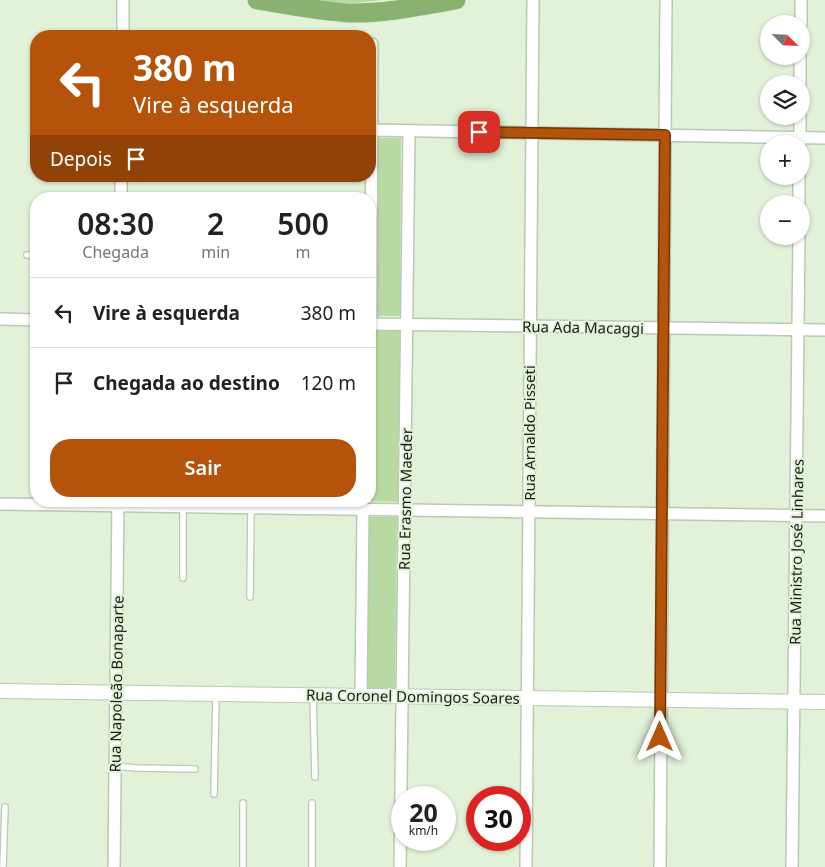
<!DOCTYPE html>
<html lang="pt">
<head>
<meta charset="utf-8">
<style>
	:root { --surface:#fff; --page:#f6f6f6; --text:#222; --muted:#767676; --line:#e0e0e0; --accent:#b45309 }
	body { margin:0; font-family:"Noto Sans",sans-serif; background:var(--page); color:var(--text); height:100vh; display:flex; flex-direction:column; font-size:19px; white-space:nowrap }
	* { box-sizing:border-box; margin:0 }
	p { font-size:16px; color:var(--muted) }
	.icon { flex:none; width:28px; height:28px; fill:none; stroke:currentColor; stroke-width:2; stroke-linecap:round; stroke-linejoin:round }
	.map { position:relative; flex:1; overflow:hidden }
	.details { position:absolute; left:30px; top:192px; width:346px; height:315px; display:flex; flex-direction:column; background:var(--surface); border-radius:20px; box-shadow:0 1px 4px #0004 }
	.details>* { flex:none }
	.hud { position:absolute; left:30px; top:30px; width:346px; height:152px; border-radius:20px; box-shadow:0 1px 4px #0004; background:#b45309; color:#fff; overflow:hidden }
	.needle { width:32px; rotate:114deg }
	.controls { position:absolute; left:760px; top:15px; display:grid; gap:10px }
	.controls a { display:grid; place-items:center; width:50px; height:50px; border-radius:50%; background:var(--surface); box-shadow:0 1px 4px #0004; font-size:25px }
	.speed { position:absolute; left:391px; top:786px; display:flex; gap:10px; font-size:25px; font-weight:700; text-align:center }
	.speed>* { display:grid; place-content:center; width:65px; height:65px; border-radius:50%; background:var(--surface); box-shadow:0 1px 4px #0004; line-height:1 }
	.speed small { font-size:12px; font-weight:400 }
	.speed .limit { border:8px solid #d22; background:#fff; color:#111 }
	.pin { position:absolute; display:grid; place-items:center; width:42px; height:42px; color:#fff; margin:-21px; border-radius:10px; box-shadow:0 2px 8px #0006 }
	.me { position:absolute; width:55px; margin:-28px; rotate:0deg; stroke-linejoin:round; filter:drop-shadow(0 0 4px #0008) }
	.turn { display:flex; align-items:center; gap:18px; height:105px; padding:0 20px; font-size:22px }
	.turn .icon { width:65px; height:65px; stroke-width:2.5 }
	.turn b { display:block; font-size:35px; line-height:42px }
	.then { display:flex; align-items:center; height:48px; padding:0 20px; background:#0003; gap:10px; font-size:19px }
	.eta { display:flex; justify-content:space-evenly; align-items:center; height:85px; text-align:center }
	.eta b { font-size:30px; font-weight:600; line-height:35px }
	.primary-button { display:flex; gap:10px; margin-top:auto; padding:10px 20px }
	.primary-button a { flex:1; height:58px; border-radius:20px; background:var(--accent); color:#fff; font-size:20px; font-weight:600; line-height:58px; text-align:center }
	ul { padding:0; list-style:none }
	li { display:flex; align-items:center; gap:15px; height:70px; padding:0 20px; border-top:1px solid var(--line) }
	li div { flex:1 }
	li b { display:block; font-size:19px }
	li em { font-style:normal }
	.map>svg:first-child { display:block }
	.green { fill:#b6daa1 }
	.lines { fill:none; stroke-linecap:round; stroke-linejoin:round }
	.river { stroke:#89b271; stroke-width:19 }
	.service-casing { stroke:#bac9b1; stroke-width:8 }
	.minor-casing { stroke:#bac9b1; stroke-width:14 }
	.tertiary-casing { stroke:#bac9b1; stroke-width:16 }
	.service { stroke:#fff; stroke-width:5.5 }
	.minor { stroke:#fff; stroke-width:11 }
	.tertiary { stroke:#fff; stroke-width:14 }
	.route-casing { stroke:#753606; stroke-width:12 }
	.route { stroke:#b45309; stroke-width:9 }
	.labels { text-anchor:middle; dominant-baseline:central; stroke-width:4; stroke-linejoin:round; paint-order:stroke }
	.street-label { font-size:15px; fill:#191f16; stroke:#e2f2d9 }
</style>
</head>
<body>
<div class="map">
<svg width="825" height="867" viewBox="0 0 825 867">
	<rect width="100%" height="100%" fill="#e2f2d9"/>
	<g class="green">
		<polygon points="287,0 383,0 355,3 294,2"/>
		<polygon points="377,138 401,138 400,316 375,316"/>
		<polygon points="370,330 400,330 398,502 357,501 370,501"/>
		<polygon points="369,517 397,517 395,691 366,691"/>
	</g>
	<g class="lines">
		<path class="river" d="M257 0C287 5 318 11 348 13 384 14 421 6 456 0"/>
		<g class="service-casing">
			<g id="service">
				<polyline points="27,255 36,255"/>
				<polyline points="183,578 183,506"/>
				<polyline points="250,597 251,507"/>
				<polyline points="313,695 315,777"/>
				<polyline points="115,766 137,768 195,769"/>
				<polyline points="214,794 216,694"/>
				<polyline points="243,803 243,867"/>
				<polyline points="312,803 312,867"/>
				<polyline points="3,867 5,807"/>
			</g>
		</g>
		<g class="minor-casing">
			<g id="minor">
				<polyline points="801,24 801,0"/>
				<polyline points="123,36 123,0"/>
				<polyline points="800,84 800,56"/>
				<polyline points="371,130 825,138"/>
				<polyline points="800,144 800,116"/>
				<polyline points="121,199 121,176"/>
				<polyline points="799,204 799,176"/>
				<polyline points="0,319 36,320"/>
				<polyline points="370,324 825,330"/>
				<polyline points="371,324 372,44"/>
				<polyline points="0,504 825,516"/>
				<polyline points="361,696 363,509"/>
				<polyline points="114,867 118,501"/>
				<polyline points="400,867 409,131"/>
				<polyline points="526,867 533,0"/>
				<polyline points="660,867 666,0"/>
				<polyline points="792,867 799,236"/>
			</g>
		</g>
		<g class="tertiary-casing">
			<polyline id="tertiary" points="0,691 825,702"/>
		</g>
		<use href="#service" class="service"/>
		<use href="#minor" class="minor"/>
		<use href="#tertiary" class="tertiary"/>
	</g>
	<g class="lines">
		<g class="route-casing">
			<polyline id="route" points="479,132 665,135 660,737"/>
		</g>
		<use href="#route" class="route"/>
	</g>
	<g class="labels">
		<g class="street-label">
			<text transform="translate(583 327) rotate(1)">Rua Ada Macaggi</text>
			<text transform="translate(529 433) rotate(-90)">Rua Arnaldo Pisseti</text>
			<text transform="translate(405 499) rotate(-89)">Rua Erasmo Maeder</text>
			<text transform="translate(796 552) rotate(-89)">Rua Ministro José Linhares</text>
			<text transform="translate(116 684) rotate(-89)">Rua Napoleão Bonaparte</text>
			<text transform="translate(413 696) rotate(1)">Rua Coronel Domingos Soares</text>
		</g>
	</g>
</svg>
<div class="controls">
<a><svg class="needle" viewBox="-14 -14 28 28"><path d="M0-13l5 13h-10z" fill="#e53935"/><path d="M0 13l5-13h-10z" fill="#767676"/></svg></a>
<a><svg class="icon" aria-label="layers" viewBox="0 0 24 24"><path d="M12 4l9 5-9 5-9-5zM3 14l9 5 9-5"/></svg></a>
<a>+</a>
<a>−</a>
</div>
<div class="speed"><div>20<small>km/h</small></div><div class="limit">30</div></div>
<div class="pin" style="left:479px;top:132px;background:#d93025"><svg class="icon" aria-label="arrive" viewBox="0 0 24 24"><path d="M6 21V4h12l-3 4 3 4H6"/></svg></div>
<svg class="me" style="left:660px;top:737px" viewBox="-20 -20 40 40"><path d="M0-17L14 15 0 8-14 15z" fill="#b45309" stroke="#fff" stroke-width="4"/></svg>
<div class="hud">
<div class="turn"><svg class="icon" aria-label="left" viewBox="0 0 24 24"><path d="M17 20v-9H6M10 6l-5 5 5 5"/></svg><div><b>380 m</b>Vire à esquerda</div></div>
<div class="then">Depois<svg class="icon" aria-label="arrive" viewBox="0 0 24 24"><path d="M6 21V4h12l-3 4 3 4H6"/></svg></div>
</div>
<section class="details">
<div class="eta">
<div><b>08:30</b><p>Chegada</p></div>
<div><b>2</b><p>min</p></div>
<div><b>500</b><p>m</p></div>
</div>
<ul>
<li><svg class="icon" aria-label="left" viewBox="0 0 24 24"><path d="M17 20v-9H6M10 6l-5 5 5 5"/></svg><div><b>Vire à esquerda</b></div><em>380 m</em></li>
<li><svg class="icon" aria-label="arrive" viewBox="0 0 24 24"><path d="M6 21V4h12l-3 4 3 4H6"/></svg><div><b>Chegada ao destino</b></div><em>120 m</em></li>
</ul>
<div class="primary-button"><a>Sair</a></div>
</section>
</div>
</body>
</html>
